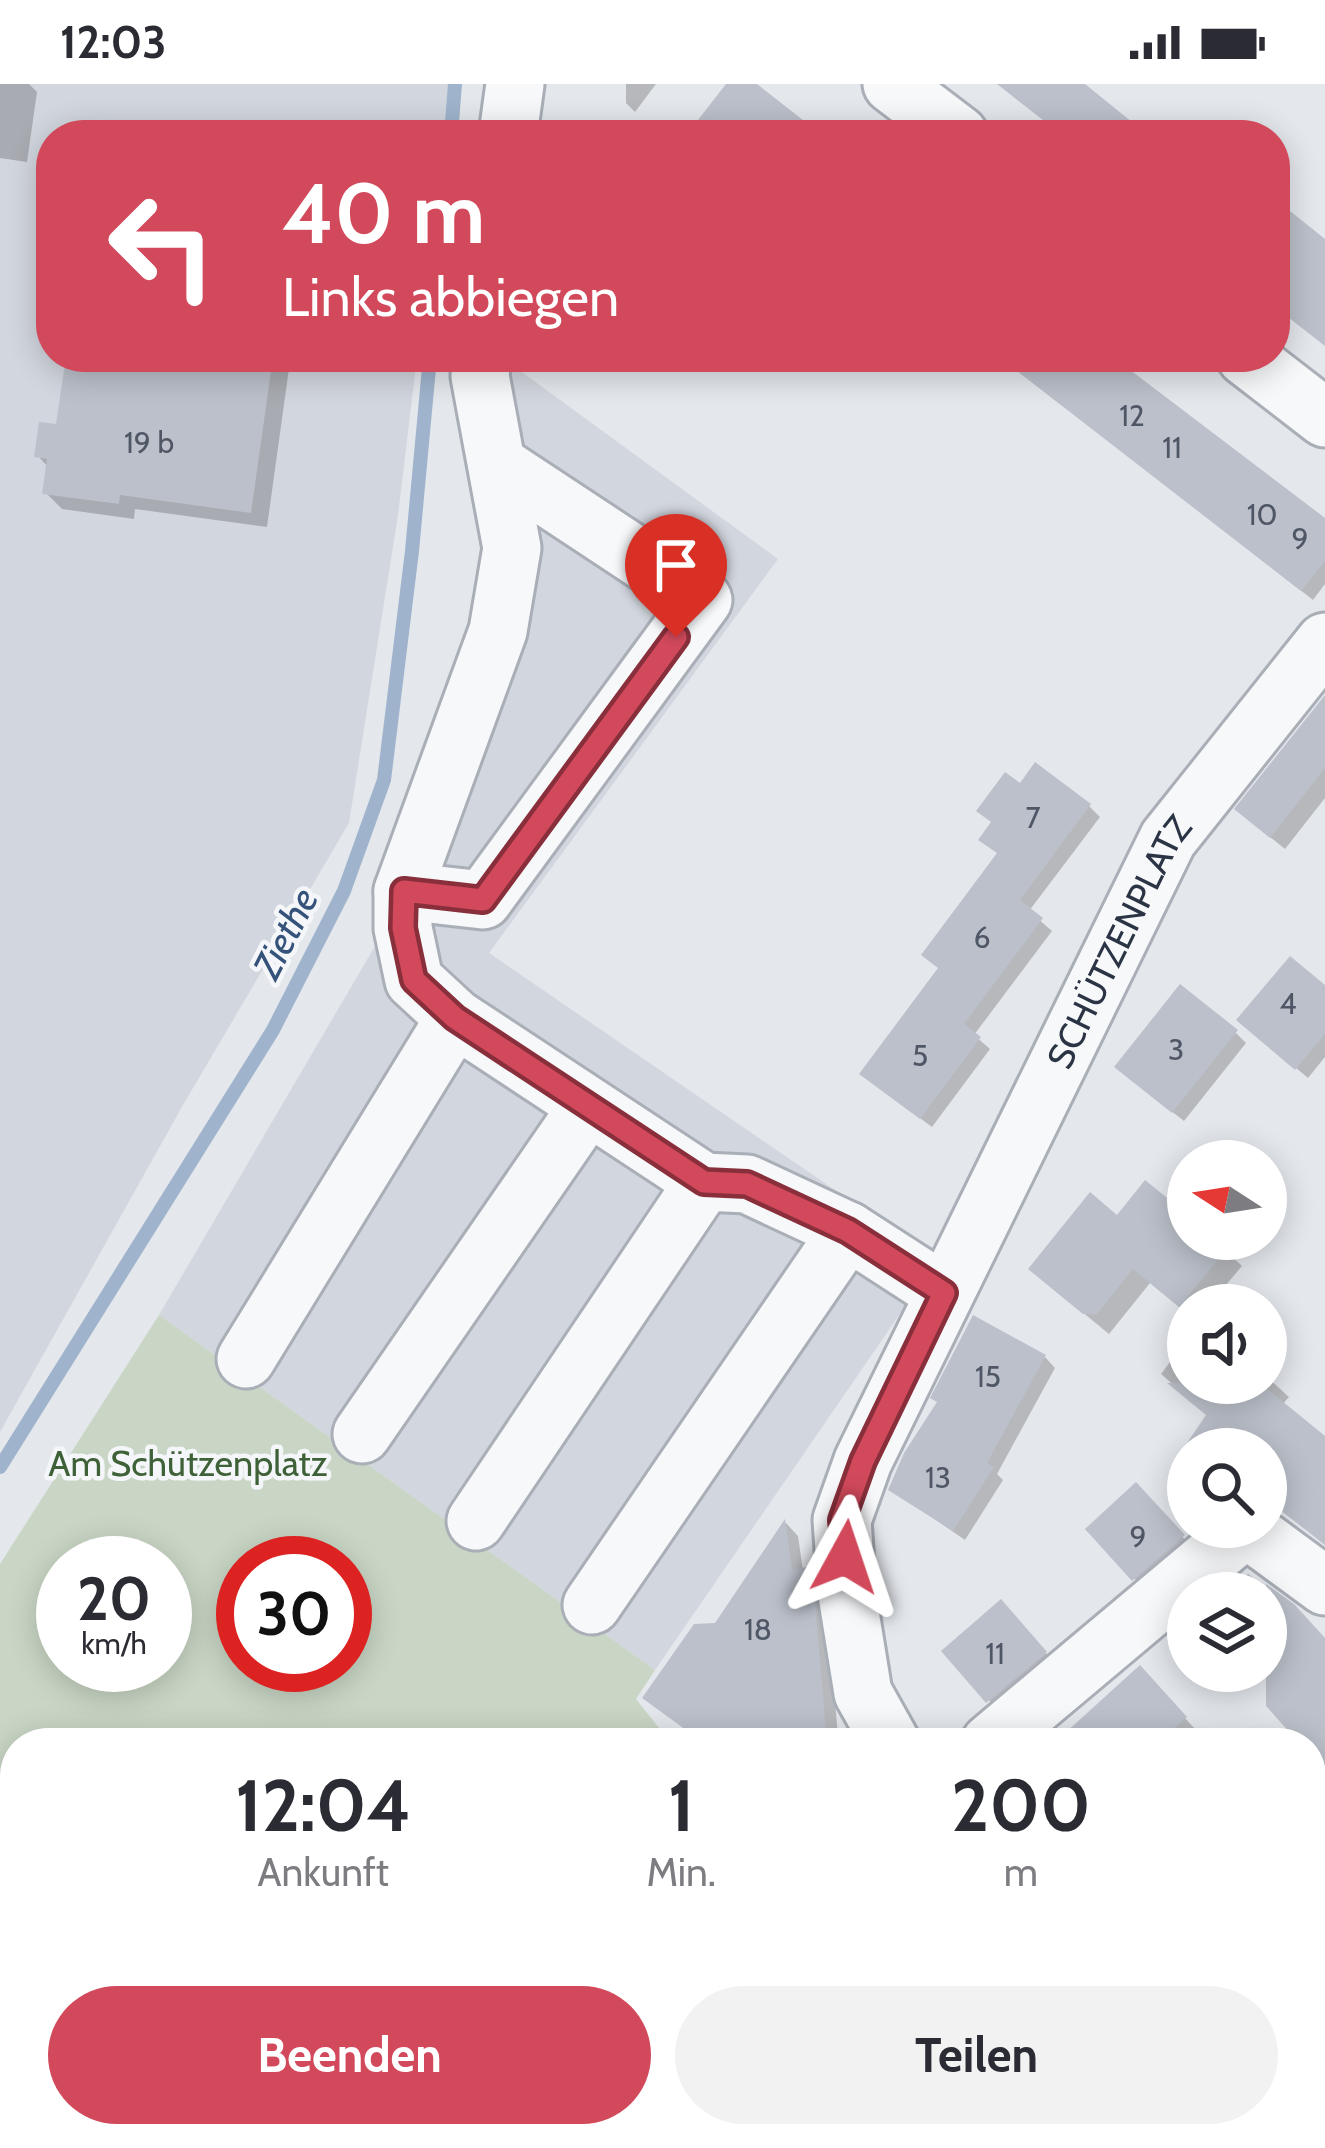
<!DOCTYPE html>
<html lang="de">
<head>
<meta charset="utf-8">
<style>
	:root { --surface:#fff; --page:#f2f2f3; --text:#2b2b33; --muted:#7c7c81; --accent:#d1495b }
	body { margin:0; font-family:Cabin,sans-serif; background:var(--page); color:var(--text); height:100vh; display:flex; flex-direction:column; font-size:45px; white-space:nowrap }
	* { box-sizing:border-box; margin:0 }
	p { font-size:39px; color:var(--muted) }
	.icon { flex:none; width:66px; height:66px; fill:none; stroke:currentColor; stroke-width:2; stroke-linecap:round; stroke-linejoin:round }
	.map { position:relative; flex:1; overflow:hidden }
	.details { position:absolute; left:0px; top:1644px; width:1326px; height:420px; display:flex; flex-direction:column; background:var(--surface); border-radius:48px 48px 0 0; box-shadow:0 6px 30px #0003 }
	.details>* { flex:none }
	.guide { position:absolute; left:36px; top:36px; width:1254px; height:252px; border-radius:48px; box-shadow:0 6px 30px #0003; background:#d1495b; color:#fff; overflow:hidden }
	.needle { width:78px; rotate:282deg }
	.fabs { position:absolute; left:1167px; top:1056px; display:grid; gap:24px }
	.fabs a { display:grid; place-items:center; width:120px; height:120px; border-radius:50%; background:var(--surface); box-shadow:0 6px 30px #0003; font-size:60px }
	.speed { position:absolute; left:36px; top:1452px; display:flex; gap:24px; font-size:60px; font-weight:700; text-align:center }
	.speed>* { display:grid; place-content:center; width:156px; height:156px; border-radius:50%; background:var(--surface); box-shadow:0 6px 30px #0003; line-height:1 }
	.speed small { font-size:30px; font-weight:400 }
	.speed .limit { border:18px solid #d22; background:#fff; color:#111 }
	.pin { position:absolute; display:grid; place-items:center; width:102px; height:102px; color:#fff; margin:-123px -51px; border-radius:50% 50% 50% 0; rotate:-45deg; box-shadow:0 0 12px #0007 }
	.pin .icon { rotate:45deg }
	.me { position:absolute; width:132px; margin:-66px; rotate:5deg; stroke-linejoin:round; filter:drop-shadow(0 0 9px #0008) }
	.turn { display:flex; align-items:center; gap:42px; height:252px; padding:0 48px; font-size:54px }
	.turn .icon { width:156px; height:156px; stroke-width:2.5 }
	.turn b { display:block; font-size:84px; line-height:102px }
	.eta { display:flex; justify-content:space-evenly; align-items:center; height:204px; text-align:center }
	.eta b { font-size:72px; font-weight:800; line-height:84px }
	.action { display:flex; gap:24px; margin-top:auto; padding:24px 48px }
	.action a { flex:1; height:138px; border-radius:72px; background:var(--accent); color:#fff; font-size:48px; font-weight:800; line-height:138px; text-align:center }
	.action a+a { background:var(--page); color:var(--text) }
	.status { display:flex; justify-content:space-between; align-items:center; height:84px; padding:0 60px; background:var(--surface); direction:ltr }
	.status svg { height:33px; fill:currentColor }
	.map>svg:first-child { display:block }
	.built { fill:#d2d6de }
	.green { fill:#c9d6c5; fill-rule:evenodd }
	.shadow { fill:#0003 }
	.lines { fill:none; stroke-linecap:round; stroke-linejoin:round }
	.stream { stroke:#9fb4cc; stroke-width:14 }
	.building { fill:#bbc0ca }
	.minor-casing { stroke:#a9aeb7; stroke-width:63 }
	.minor { stroke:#f7f8fa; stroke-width:57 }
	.route-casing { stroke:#882f3b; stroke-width:30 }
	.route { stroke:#d1495b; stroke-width:21 }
	.labels { text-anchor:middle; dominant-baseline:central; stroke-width:9; stroke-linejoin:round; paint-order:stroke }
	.number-label { font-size:30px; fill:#4f5766 }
	.street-label { font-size:36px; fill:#2b3445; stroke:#f4f6f9 }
	.park-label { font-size:36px; fill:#3f6138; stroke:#f4f6f9 }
	.water-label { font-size:39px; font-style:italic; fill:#34527a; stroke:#f4f6f9 }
</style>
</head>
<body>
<div class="status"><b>12:03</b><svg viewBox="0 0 49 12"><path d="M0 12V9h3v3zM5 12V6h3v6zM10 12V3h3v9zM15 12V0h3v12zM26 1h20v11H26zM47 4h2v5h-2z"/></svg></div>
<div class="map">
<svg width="1325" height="2064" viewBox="0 0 1325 2064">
	<rect width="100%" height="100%" fill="#e4e7ec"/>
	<g class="built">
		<polygon points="0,0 450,0 444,51 51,51 51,273 417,273 398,431 349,739 183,1021 0,1348"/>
		<polygon points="501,273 778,475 489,869 937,1176 655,1586 159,1231 378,857 480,546"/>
	</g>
	<path class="green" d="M159 1231 655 1586 636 1615 671 1659H15V2049H556L561 2064H0V1480ZM63 1479H165V1581H63ZM243 1479H345V1581H243Z"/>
	<g class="shadow">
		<polygon points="0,0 29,0 37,8 27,78 0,74"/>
		<polygon points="626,0 656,0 635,28 626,19"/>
		<polygon points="69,273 286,273 290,277 267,443 135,425 134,435 62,425 46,409 49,384 38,372 59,344"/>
		<polygon points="1003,273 1109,273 1325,438 1325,500 1313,516"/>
		<polygon points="1325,616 1325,714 1285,765 1251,738"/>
		<polygon points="1021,703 1089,722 1100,733 1029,827 1052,847 974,951 990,965 932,1043 874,1000 941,885 999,771"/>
		<polygon points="1325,905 1325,973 1308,994 1251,946"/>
		<polygon points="1236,949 1246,959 1184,1037 1128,993"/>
		<polygon points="1117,1135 1188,1135 1188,1155 1213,1155 1242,1182 1209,1221 1188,1221 1188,1230 1150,1199 1109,1250 1048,1200"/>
		<polygon points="1188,1254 1188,1299 1266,1299 1266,1292 1289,1313 1282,1321 1325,1356 1325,1461 1302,1441 1266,1393 1266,1365 1230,1365 1209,1332 1161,1290"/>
		<polygon points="1045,1273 1055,1284 997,1390 1003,1396 965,1456 891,1405"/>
		<polygon points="1136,1403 1193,1464 1144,1505 1089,1445"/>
		<polygon points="786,1439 798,1452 803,1487 811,1485 825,1499 838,1652 845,1649 855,1659 703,1659 646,1614 717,1542"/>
		<polygon points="1248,1490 1300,1531 1266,1581 1266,1509 1226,1509"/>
		<polygon points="1011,1529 1055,1580 999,1627 945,1567"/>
		<polygon points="1140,1585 1195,1645 1180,1659 1056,1659"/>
		<polygon points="1311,1842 1325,1848 1325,1978 1311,1972"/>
		<polygon points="559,2049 780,2049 785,2064 565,2064"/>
	</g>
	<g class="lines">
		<g class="stream">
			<polyline points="451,51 455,0"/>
			<polyline points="0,1383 273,946 344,807 384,696 412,467 430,273"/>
		</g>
	</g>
	<g class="building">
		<polygon points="726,0 757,0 822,51 717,51 698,36"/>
		<polygon points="997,0 1085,0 1148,51 1062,51"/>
		<polygon points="1275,115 1325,155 1325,262 1275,223"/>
		<polygon points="66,273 273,273 251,429 120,411 119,420 42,410 47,375 34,373 39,338 56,340"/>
		<polygon points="999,273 1113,273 1325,434 1325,477 1301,507"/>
		<polygon points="1325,611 1325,684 1270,754 1234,725"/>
		<polygon points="1035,678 1091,720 1020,816 1043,834 964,940 981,953 920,1035 859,990 938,884 921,871 997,769 978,756 991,738 976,727 1005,688 1020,699"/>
		<polygon points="1290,872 1325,901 1325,950 1295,986 1236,936"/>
		<polygon points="1180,900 1238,946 1172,1029 1114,983"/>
		<polygon points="1145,1096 1188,1131 1188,1155 1235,1155 1179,1223 1133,1185 1097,1230 1083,1230 1028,1185 1090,1108 1117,1131"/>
		<polygon points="973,1231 1046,1271 987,1379 994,1383 953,1447 888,1406 904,1369 937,1318 930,1314"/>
		<polygon points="1167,1299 1260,1299 1325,1352 1325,1461 1266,1415 1266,1365 1183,1365 1206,1331"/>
		<polygon points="1136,1398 1185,1451 1132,1497 1085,1445"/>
		<polygon points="785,1435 792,1486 812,1482 827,1659 704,1659 642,1614 694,1540 715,1539"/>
		<polygon points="1266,1500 1294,1520 1325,1554 1325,1687 1311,1672 1311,1659 1299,1659 1266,1622"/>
		<polygon points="1001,1515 1047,1568 986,1619 941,1567"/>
		<polygon points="1140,1581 1187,1633 1158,1659 1054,1659"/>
	</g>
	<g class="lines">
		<g class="minor-casing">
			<g id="minor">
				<polyline points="892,0 959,51"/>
				<polyline points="508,51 515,0"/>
				<polyline points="482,273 480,292 512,464 498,547 403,807 403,844 414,896 455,934 704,1098 747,1100 848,1147 944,1209"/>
				<polyline points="1246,273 1325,334"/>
				<polyline points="403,807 483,816 703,516 497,380"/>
				<polyline points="246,1275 455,934"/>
				<polyline points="362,1350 587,1024"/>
				<polyline points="476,1437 704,1098"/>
				<polyline points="592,1521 848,1147"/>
				<path id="s1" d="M891 1659 863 1609 847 1510 842 1436 863 1377 1168 755 1325 558"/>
				<polyline points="990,1659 1246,1444 1325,1502"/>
				<polyline points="1311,1734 1325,1722"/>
				<polyline points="1100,2064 1108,2049"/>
			</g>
		</g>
		<use href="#minor" class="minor"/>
	</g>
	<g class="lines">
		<g class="route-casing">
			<polyline id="route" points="676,553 483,816 404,807 403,844 414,896 455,934 704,1098 747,1100 848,1147 944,1209 863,1377 842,1436 845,1473"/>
		</g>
		<use href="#route" class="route"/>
	</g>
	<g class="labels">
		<g class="number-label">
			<text x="1132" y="331">12</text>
			<text x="149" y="358">19 b</text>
			<text x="1172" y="363">11</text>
			<text x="1262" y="430">10</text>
			<text x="1300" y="454">9</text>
			<text x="1033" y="733">7</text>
			<text x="982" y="853">6</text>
			<text x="1288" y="919">4</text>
			<text x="1176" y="965">3</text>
			<text x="920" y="971">5</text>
			<text x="988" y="1292">15</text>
			<text x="938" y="1393">13</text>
			<text x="1138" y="1452">9</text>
			<text x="758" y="1545">18</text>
			<text x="995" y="1569">11</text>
		</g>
		<g class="street-label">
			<text stroke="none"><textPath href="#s1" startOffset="873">SCHÜTZENPLATZ</textPath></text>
		</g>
		<g class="park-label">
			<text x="188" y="1379">Am Schützenplatz</text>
		</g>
		<g class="water-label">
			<text transform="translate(285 849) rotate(-63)">Ziethe</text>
		</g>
	</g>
</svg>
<div class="fabs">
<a><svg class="needle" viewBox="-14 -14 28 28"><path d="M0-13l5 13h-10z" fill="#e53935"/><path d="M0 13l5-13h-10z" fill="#7c7c81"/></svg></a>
<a><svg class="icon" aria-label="sound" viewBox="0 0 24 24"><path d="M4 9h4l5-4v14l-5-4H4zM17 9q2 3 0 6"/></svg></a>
<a><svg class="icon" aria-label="search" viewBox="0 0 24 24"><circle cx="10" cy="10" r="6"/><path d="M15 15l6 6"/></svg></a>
<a><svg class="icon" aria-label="layers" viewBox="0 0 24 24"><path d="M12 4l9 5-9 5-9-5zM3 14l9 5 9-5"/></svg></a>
</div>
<div class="speed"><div>20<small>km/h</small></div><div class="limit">30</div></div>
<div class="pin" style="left:676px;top:553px;background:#d93025"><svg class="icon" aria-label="arrive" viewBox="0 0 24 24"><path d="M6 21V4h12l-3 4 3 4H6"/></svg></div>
<svg class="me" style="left:845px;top:1473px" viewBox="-20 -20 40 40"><path d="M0-17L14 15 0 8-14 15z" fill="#d1495b" stroke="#fff" stroke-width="4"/></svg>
<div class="guide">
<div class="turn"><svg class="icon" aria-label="left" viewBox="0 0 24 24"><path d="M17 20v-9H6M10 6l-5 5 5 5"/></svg><div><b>40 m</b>Links abbiegen</div></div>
</div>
<section class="details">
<div class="eta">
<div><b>12:04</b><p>Ankunft</p></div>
<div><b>1</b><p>Min.</p></div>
<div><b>200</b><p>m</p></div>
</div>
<div class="action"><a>Beenden</a><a>Teilen</a></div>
</section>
</div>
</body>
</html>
